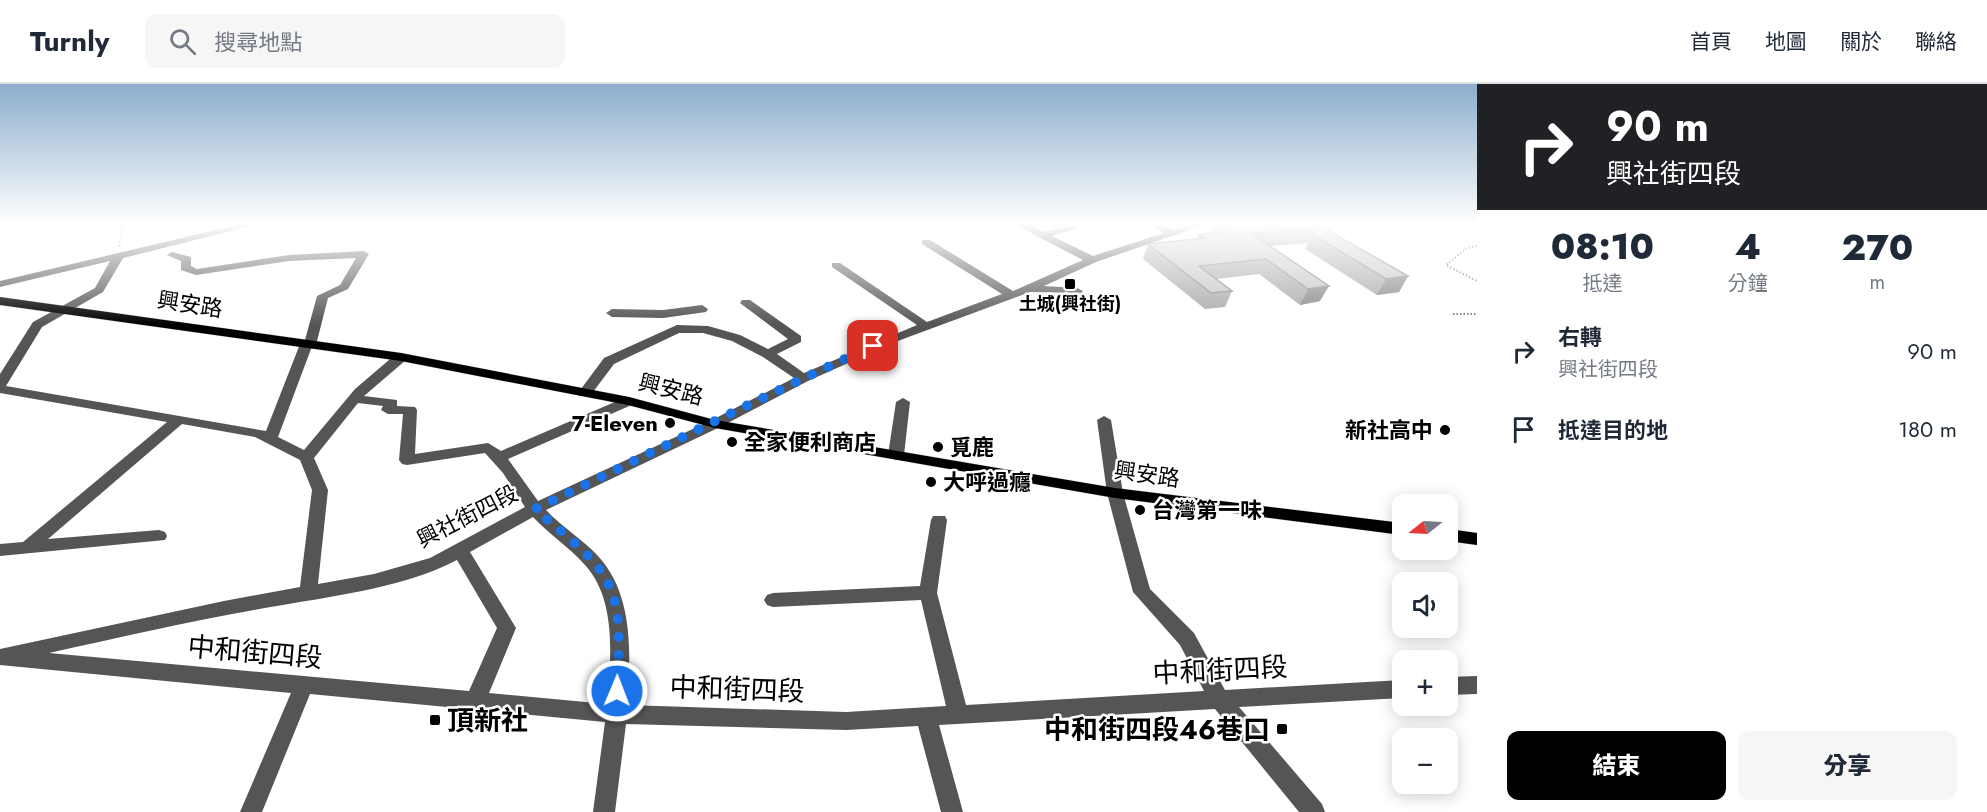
<!DOCTYPE html>
<html lang="zh-TW">
<head>
<meta charset="utf-8">
<style>
	:root { --surface:#fff; --page:#f6f6f7; --text:#1f2937; --muted:#747a83; --line:#e0e1e3; --accent:#000 }
	body { margin:0; font-family:Jost,"Noto Sans TC",sans-serif; background:var(--page); color:var(--text); height:100vh; display:flex; flex-direction:column; font-size:22px; white-space:nowrap }
	* { box-sizing:border-box; margin:0 }
	p { font-size:20px; color:var(--muted) }
	.icon { flex:none; width:33px; height:33px; fill:none; stroke:currentColor; stroke-width:2; stroke-linecap:round; stroke-linejoin:round }
	.map { position:relative; flex:1; overflow:hidden }
	.drawer { display:flex; flex-direction:column; background:var(--surface); width:510px }
	.drawer>* { flex:none }
	.banner { background:#202124; color:#fff; overflow:hidden }
	.needle { width:39px; rotate:252deg }
	.buttons { position:absolute; left:1392px; top:410px; display:grid; gap:12px }
	.buttons a { display:grid; place-items:center; width:66px; height:66px; border-radius:12px; background:var(--surface); box-shadow:0 3px 15px #0003; font-size:30px }
	.pin { position:absolute; display:grid; place-items:center; width:51px; height:51px; color:#fff; margin:-26px; border-radius:12px; box-shadow:0 3px 9px #0006 }
	.me { position:absolute; width:66px; margin:-33px; rotate:1deg; stroke-linejoin:round; filter:drop-shadow(0 0 4px #0008) }
	.turn { display:flex; align-items:center; gap:21px; height:126px; padding:0 30px; font-size:27px }
	.turn .icon { width:78px; height:78px; stroke-width:2.5 }
	.turn b { display:block; font-size:42px; line-height:51px }
	.eta { display:flex; justify-content:space-evenly; align-items:center; height:102px; text-align:center }
	.eta b { font-size:36px; font-weight:800; line-height:42px }
	.action { display:flex; gap:12px; margin-top:auto; padding:12px 30px }
	.action a { flex:1; height:69px; border-radius:12px; background:var(--accent); color:#fff; font-size:24px; font-weight:800; line-height:69px; text-align:center }
	.action a+a { background:var(--page); color:var(--text) }
	ul { padding:0; list-style:none }
	li { display:flex; align-items:center; gap:18px; height:78px; padding:0 30px }
	li div { flex:1 }
	li b { display:block; font-size:22px }
	li em { font-style:normal }
	header { display:flex; align-items:center; gap:36px; box-sizing:border-box; height:84px; padding:0 30px; background:var(--surface); border-bottom:2px solid var(--line) }
	header strong { font-size:28px }
	nav { display:flex; gap:33px; margin-inline-start:auto; font-size:21px }
	.search { width:420px; height:54px; background:var(--page); display:flex; align-items:center; gap:15px; box-sizing:border-box; padding:0 21px; border-radius:12px; color:var(--muted); font-size:22px }
	main { display:flex; flex:1; min-height:0 }
	.map>svg:first-child { display:block }
	.lines { fill:none; stroke-linecap:round; stroke-linejoin:round }
	.major-casing { stroke:#dbdbdb; stroke-width:1 }
	.path { stroke:#777; stroke-width:2; stroke-dasharray:1.5 2; stroke-linecap:butt }
	.minor { fill:#555; fill-rule:evenodd }
	.major { fill:#000; fill-rule:evenodd }
	.wall { fill:#a9a9a9 }
	.shaded-wall { fill:#898989 }
	.building { fill:#c4c4c4; stroke:#898989; stroke-width:1.5 }
	.route { stroke:#1a73e8; stroke-width:10; stroke-dasharray:0 18 }
	.poi-dot { fill:#000; stroke:#fff; stroke-width:2 }
	.labels { text-anchor:middle; dominant-baseline:central; stroke-width:5; stroke-linejoin:round; paint-order:stroke }
	.far-poi-label { font-size:18px; font-weight:bold; fill:#000; stroke:#fff }
	.street-label { font-size:22px; fill:#000; stroke:#fff }
	.poi-label { font-size:22px; font-weight:bold; fill:#000; stroke:#fff; text-anchor:start }
	.near-street-label { font-size:27px; fill:#000; stroke:#fff }
	.near-poi-label { font-size:27px; font-weight:bold; fill:#000; stroke:#fff; text-anchor:start }
</style>
</head>
<body>
<header>
<strong>Turnly</strong>
<div class="search"><svg class="icon" aria-label="search" viewBox="0 0 24 24"><circle cx="10" cy="10" r="6"/><path d="M15 15l6 6"/></svg>搜尋地點</div>
<nav><a>首頁</a><a>地圖</a><a>關於</a><a>聯絡</a></nav>
</header>
<main>
<div class="map">
<svg width="1477" height="728" viewBox="0 0 1477 728">
	<rect width="100%" height="100%" fill="#fff"/>
	<g class="lines">
		<g class="major-casing">
			<g id="major">
				<polygon points="0,213 401,269 629,313 715,336 1115,404 1402,439 1402,451 1115,414 715,344 628,321 401,277 0,221"/>
				<polygon points="1448,445 1477,449 1477,461 1448,457"/>
			</g>
		</g>
		<g class="path">
			<polyline points="119,162 123,139"/>
			<polyline points="1477,162 1467,164 1446,181 1477,197"/>
			<polyline points="1453,230 1477,230"/>
		</g>
		<g class="minor">
			<path d="M245 139H263L123 174 103 208 42 243 6 302 266 347 300 260 305 256 317 212 340 201 356 174 289 177 196 191 181 186V177L167 171 172 168 191 173V182L197 185 289 171 364 167 369 170 348 205 328 214 316 261 311 265 278 353 304 366 355 305 396 270 401 269 408 273 406 276 364 312 397 316V322L415 323 417 326 415 370 488 359 501 367 624 314H634L636 317 634 320 508 375 538 417 710 337 794 294 763 273 732 257 703 249H679L614 280 590 312H580L578 309 604 274 677 241 708 242 740 251 768 265 788 255 740 219 742 216H750L801 252V258L777 270 804 289 917 241 832 183V179H840L927 238 1002 210 922 160V156H930L1013 207 1083 176 1012 139H1025L1044 148 1075 141V145L1052 152 1093 172 1164 149 1146 139H1159L1174 146 1195 139H1210L1096 178 1044 202 1077 204 1083 207 1081 209 1030 208 895 258 808 297 720 343 546 426C562 443 582 455 598 472 634 511 631 571 627 621L846 628 946 622 921 516 773 523 767 521 764 516 767 511 773 509 920 502 931 436 933 432H945L947 436 937 509 966 621 1204 607 1180 561 1133 508 1107 409 1097 336 1104 332 1111 336 1123 409 1150 505 1194 549 1225 606 1402 596V614L1239 623 1322 720 1325 728H1299L1215 625 939 641 963 728H941L918 642 846 646 626 640 615 728H593L605 638 310 610 262 728H240L291 609 0 581V565L224 517 300 503 312 406 300 376 255 353 182 340 48 455 159 446 165 448 167 452 165 456 0 472V460L23 458 167 338 0 309V290L33 238 95 204 110 177 0 203V197ZM358 319 383 322 381 326 388 330H403L399 376 402 380 407 381 485 369 503 389 525 423 430 474 374 490 318 500 328 406 314 374ZM533 433C549 450 569 463 585 481 617 516 611 575 607 620L489 609 516 544 470 468ZM457 476 497 544 469 607 49 569C117 554 185 538 254 526 317 514 401 506 457 476Z"/>
			<polygon points="702,221 708,225 706,228 663,234 612,233 606,229 612,225 663,226"/>
			<polygon points="903,314 910,318 904,371 896,376 888,371 896,318"/>
			<polygon points="1477,592 1477,610 1448,611 1448,593"/>
		</g>
		<use href="#major" class="major"/>
	</g>
	<polygon class="wall" points="1214,139 1315,139 1408,192 1399,208 1377,211 1305,165 1308,159 1271,162 1320,217 1300,221 1259,190 1216,195 1232,207 1225,223 1205,225 1143,175 1148,160 1197,155 1199,150 1209,149"/>
	<g class="shaded-wall">
		<polygon points="1408,192 1399,208 1377,211 1386,195"/>
		<polygon points="1329,202 1320,217 1300,221 1308,205"/>
	</g>
	<polygon class="building" points="1215,139 1315,139 1408,192 1386,195 1312,150 1316,144 1252,150 1329,202 1308,205 1266,175 1199,182 1232,207 1211,209 1148,160 1205,154 1199,150 1227,148"/>
	<linearGradient id="sky" x2="0" y2="1"><stop stop-color="#8cadcc"/><stop offset="0.58" stop-color="#fff"/><stop offset="1" stop-color="#fff" stop-opacity="0"/></linearGradient>
	<rect width="1477" height="241" fill="url(#sky)"/>
	<g class="lines">
		<path class="route" d="M617 607C618 572 624 529 607 497 592 469 558 446 535 425 648 371 759 314 873 262"/>
	</g>
	<g class="poi-dot">
		<rect x="1064" y="194" width="12" height="12" rx="3"/>
		<circle cx="670" cy="339" r="6"/>
		<circle cx="1445" cy="346" r="6"/>
		<circle cx="732" cy="358" r="6"/>
		<circle cx="938" cy="363" r="6"/>
		<circle cx="931" cy="398" r="6"/>
		<circle cx="1140" cy="426" r="6"/>
		<rect x="429" y="630" width="12" height="12" rx="3"/>
		<rect x="1276" y="639" width="12" height="12" rx="3"/>
	</g>
	<g class="labels">
		<g class="far-poi-label">
			<text x="1070" y="220">土城(興社街)</text>
		</g>
		<g class="street-label">
			<text transform="translate(190 220) rotate(9)">興安路</text>
			<text transform="translate(671 305) rotate(14)">興安路</text>
			<text transform="translate(1147 390) rotate(8)">興安路</text>
			<text transform="translate(467 432) rotate(-27)">興社街四段</text>
		</g>
		<g class="poi-label">
			<text x="658" y="339" text-anchor="end">7-Eleven</text>
			<text x="1433" y="346" text-anchor="end">新社高中</text>
			<text x="744" y="358">全家便利商店</text>
			<text x="950" y="363">覓鹿</text>
			<text x="943" y="398">大呼過癮</text>
			<text x="1152" y="426">台灣第一味</text>
		</g>
		<g class="near-street-label">
			<text transform="translate(255 568) rotate(5)">中和街四段</text>
			<text transform="translate(1220 586) rotate(-3)">中和街四段</text>
			<text transform="translate(737 605) rotate(2)">中和街四段</text>
		</g>
		<g class="near-poi-label">
			<text x="447" y="636">頂新社</text>
			<text x="1270" y="645" text-anchor="end">中和街四段46巷口</text>
		</g>
	</g>
</svg>
<div class="buttons">
<a><svg class="needle" viewBox="-14 -14 28 28"><path d="M0-13l5 13h-10z" fill="#e53935"/><path d="M0 13l5-13h-10z" fill="#747a83"/></svg></a>
<a><svg class="icon" aria-label="sound" viewBox="0 0 24 24"><path d="M4 9h4l5-4v14l-5-4H4zM17 9q2 3 0 6"/></svg></a>
<a>+</a>
<a>−</a>
</div>
<div class="pin" style="left:873px;top:262px;background:#d93025"><svg class="icon" aria-label="arrive" viewBox="0 0 24 24"><path d="M6 21V4h12l-3 4 3 4H6"/></svg></div>
<svg class="me" style="left:617px;top:607px" viewBox="-20 -20 40 40"><circle r="17" fill="#1a73e8" stroke="#fff" stroke-width="3"/><path d="M0-11L8 9 0 5-8 9z" fill="#fff"/></svg>
</div>
<section class="drawer">
<div class="banner">
<div class="turn"><svg class="icon" aria-label="right" viewBox="0 0 24 24"><path d="M7 20v-9h11M14 6l5 5-5 5"/></svg><div><b>90 m</b>興社街四段</div></div>
</div>
<div class="eta">
<div><b>08:10</b><p>抵達</p></div>
<div><b>4</b><p>分鐘</p></div>
<div><b>270</b><p>m</p></div>
</div>
<ul>
<li><svg class="icon" aria-label="right" viewBox="0 0 24 24"><path d="M7 20v-9h11M14 6l5 5-5 5"/></svg><div><b>右轉</b><p>興社街四段</p></div><em>90 m</em></li>
<li><svg class="icon" aria-label="arrive" viewBox="0 0 24 24"><path d="M6 21V4h12l-3 4 3 4H6"/></svg><div><b>抵達目的地</b></div><em>180 m</em></li>
</ul>
<div class="action"><a>結束</a><a>分享</a></div>
</section>
</main>
</body>
</html>
